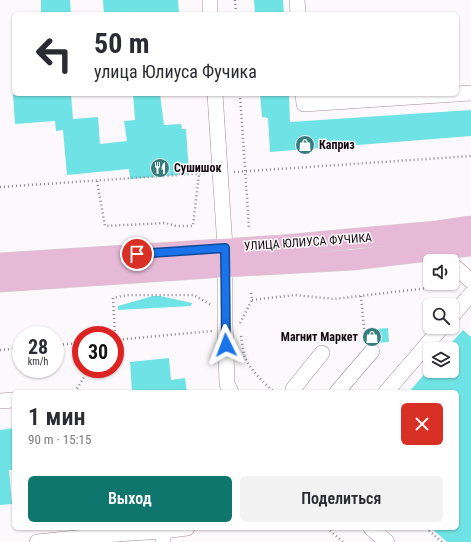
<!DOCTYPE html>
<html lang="ru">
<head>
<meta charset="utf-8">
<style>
	:root { --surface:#fff; --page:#f2f2f3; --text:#2b2b33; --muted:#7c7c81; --accent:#0f766e }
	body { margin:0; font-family:"Roboto Condensed",sans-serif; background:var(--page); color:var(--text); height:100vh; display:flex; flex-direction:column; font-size:15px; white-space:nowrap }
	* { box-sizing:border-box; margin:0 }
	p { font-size:13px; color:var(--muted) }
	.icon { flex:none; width:22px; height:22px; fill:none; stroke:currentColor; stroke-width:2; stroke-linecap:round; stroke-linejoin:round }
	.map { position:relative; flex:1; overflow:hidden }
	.side { position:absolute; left:12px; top:390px; width:447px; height:140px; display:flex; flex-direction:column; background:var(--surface); border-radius:6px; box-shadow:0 1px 3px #0004 }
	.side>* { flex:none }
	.guide { position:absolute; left:12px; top:12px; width:447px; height:84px; border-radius:6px; box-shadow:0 1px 3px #0004; background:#fff; color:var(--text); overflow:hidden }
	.controls { position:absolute; left:423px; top:254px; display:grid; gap:8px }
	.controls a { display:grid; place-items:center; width:36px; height:36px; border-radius:6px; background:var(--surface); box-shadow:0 1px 3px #0004; font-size:20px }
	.speed { position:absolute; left:12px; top:326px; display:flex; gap:8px; font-size:20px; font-weight:700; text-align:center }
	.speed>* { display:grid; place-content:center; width:52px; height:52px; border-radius:50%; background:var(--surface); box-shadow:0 1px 3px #0004; line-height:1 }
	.speed small { font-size:10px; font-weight:400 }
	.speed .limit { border:6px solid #d22; background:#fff; color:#111 }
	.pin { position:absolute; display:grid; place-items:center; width:34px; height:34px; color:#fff; margin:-17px; border:2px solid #fff; border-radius:50%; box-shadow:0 1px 4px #0007 }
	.me { position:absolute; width:44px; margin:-22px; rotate:357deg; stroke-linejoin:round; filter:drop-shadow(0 0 3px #0008) }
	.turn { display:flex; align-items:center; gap:14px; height:84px; padding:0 16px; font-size:18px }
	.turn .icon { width:52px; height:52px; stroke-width:2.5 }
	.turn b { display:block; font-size:28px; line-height:34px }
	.round { display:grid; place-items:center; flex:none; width:42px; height:42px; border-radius:6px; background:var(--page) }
	.headline { display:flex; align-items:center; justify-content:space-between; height:68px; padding:0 16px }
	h1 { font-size:24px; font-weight:600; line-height:30px }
	.cta { display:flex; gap:8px; margin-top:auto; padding:8px 16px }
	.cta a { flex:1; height:46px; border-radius:6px; background:var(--accent); color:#fff; font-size:16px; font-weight:600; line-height:46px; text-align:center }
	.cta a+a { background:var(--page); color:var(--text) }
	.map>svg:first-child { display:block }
	.building { fill:#6ee2e4 }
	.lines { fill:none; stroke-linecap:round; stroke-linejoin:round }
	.minor-casing { stroke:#a48c9b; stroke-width:16 }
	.major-casing { stroke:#d4d3d4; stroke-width:21 }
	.path { stroke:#8c868a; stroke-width:2.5; stroke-dasharray:1 3; stroke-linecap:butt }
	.minor { stroke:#fff; stroke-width:15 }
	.major { stroke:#e6b9d7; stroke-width:20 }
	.route-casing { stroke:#114b97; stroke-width:10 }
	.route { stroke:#1a73e8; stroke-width:7 }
	.labels { text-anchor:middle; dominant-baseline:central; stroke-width:3; stroke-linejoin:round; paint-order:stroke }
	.poi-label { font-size:12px; font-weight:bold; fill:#120a0f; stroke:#fdf8fb; text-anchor:start }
	.street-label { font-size:12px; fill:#120a0f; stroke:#fdf8fb }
</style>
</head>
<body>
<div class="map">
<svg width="471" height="542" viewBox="0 0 471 542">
	<rect width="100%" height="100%" fill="#fdf8fb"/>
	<g class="building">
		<polygon points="41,0 70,0 71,14 41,14"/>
		<polygon points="103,0 178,0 179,14 104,14"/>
		<polygon points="254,0 283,0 284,14 255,14"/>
		<polygon points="13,94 71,94 73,119 98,117 100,144 127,141 124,121 135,120 133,94 160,94 164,125 181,124 182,129 186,129 189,174 130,179 129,169 67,175 63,130 56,131 55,121 15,124"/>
		<polygon points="260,94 289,94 290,122 471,110 471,136 270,152 268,118 262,117"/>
		<polygon points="153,296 160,296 192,303 191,306 118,310 118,306"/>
		<polygon points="388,328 389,342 376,343 373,342 366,344 365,330"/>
		<polygon points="463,330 471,337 471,542 447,542 431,528 457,528 457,392 409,392 427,371 452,371 452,342"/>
		<polygon points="169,358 171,380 185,378 187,392 132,392 130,362"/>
		<polygon points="14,428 14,470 9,470 12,504 0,505 0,430"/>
	</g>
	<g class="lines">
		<g class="minor-casing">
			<g id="minor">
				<polyline points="210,0 210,14"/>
				<polyline points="297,0 298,14"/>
				<polyline points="215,94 225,247"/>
				<polyline points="303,94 304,104 456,94"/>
				<polyline points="457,94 471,93"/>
				<polyline points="452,264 471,281"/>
				<polyline points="225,267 225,324 227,384 231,392"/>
				<polyline points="452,316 471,294"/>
				<polyline points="293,389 322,353"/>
				<polyline points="337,392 372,351"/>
				<polyline points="386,392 442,327"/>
				<polyline points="0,401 14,400"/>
				<polyline points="116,528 116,534 163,531"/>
				<polyline points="371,528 387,542"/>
				<polyline points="37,542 116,534"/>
				<polyline points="163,542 163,531 187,528"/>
			</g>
		</g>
		<g class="major-casing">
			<g id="major">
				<polyline points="0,263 283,245 437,231 471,226"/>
				<polyline points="0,282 225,267 353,260 471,246"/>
			</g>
		</g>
		<g class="path">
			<polyline points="235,0 236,14"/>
			<polyline points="240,94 249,228"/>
			<polyline points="234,172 471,156"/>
			<polyline points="97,181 105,226 166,223 176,226 193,226 199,174"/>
			<polyline points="0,187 207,173"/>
			<polyline points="361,296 365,339"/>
			<polyline points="252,300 295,295 334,299 428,288 450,288"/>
			<polyline points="240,323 252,300 251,292"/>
			<polyline points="115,335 113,298 127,295 194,295 211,305"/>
			<path d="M241 336C242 342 243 349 244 355 249 369 263 382 274 392"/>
			<polyline points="115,340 212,331"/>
			<polyline points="55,345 81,343"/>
			<polyline points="0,350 21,348"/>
			<polyline points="75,392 89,369"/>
			<polyline points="327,528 343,542"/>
			<polyline points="426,528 442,542"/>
		</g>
		<use href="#minor" class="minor"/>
		<use href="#major" class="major"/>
	</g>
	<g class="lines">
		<g class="route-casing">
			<polyline id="route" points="137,254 225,248 226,345"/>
		</g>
		<use href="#route" class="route"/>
	</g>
	<defs>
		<g id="shop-disc" transform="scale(1)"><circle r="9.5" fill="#347d7f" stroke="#fdf8fb"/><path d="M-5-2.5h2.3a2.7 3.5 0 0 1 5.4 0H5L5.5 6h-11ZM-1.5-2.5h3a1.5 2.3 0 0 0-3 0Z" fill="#fff"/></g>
		<g id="restaurant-disc" transform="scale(1)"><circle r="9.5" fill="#347d7f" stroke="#fdf8fb"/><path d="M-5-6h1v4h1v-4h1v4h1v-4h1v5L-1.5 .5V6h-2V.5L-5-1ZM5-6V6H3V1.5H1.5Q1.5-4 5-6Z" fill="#fff"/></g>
	</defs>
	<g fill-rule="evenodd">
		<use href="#shop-disc" x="305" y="145"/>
		<use href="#restaurant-disc" x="160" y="168"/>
		<use href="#shop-disc" x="372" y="337"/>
	</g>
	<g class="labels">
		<g class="poi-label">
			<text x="319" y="145">Каприз</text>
			<text x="174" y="168">Сушишок</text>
			<text x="358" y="337" text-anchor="end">Магнит Маркет</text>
		</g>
		<g class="street-label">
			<text transform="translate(308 242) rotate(-4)">УЛИЦА ЮЛИУСА ФУЧИКА</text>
		</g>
	</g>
</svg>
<div class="controls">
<a><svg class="icon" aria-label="sound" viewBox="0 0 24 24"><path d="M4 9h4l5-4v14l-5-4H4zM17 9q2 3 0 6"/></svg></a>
<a><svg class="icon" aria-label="search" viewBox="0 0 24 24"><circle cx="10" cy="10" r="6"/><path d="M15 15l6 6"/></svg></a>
<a><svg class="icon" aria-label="layers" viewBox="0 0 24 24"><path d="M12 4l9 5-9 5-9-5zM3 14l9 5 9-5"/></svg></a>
</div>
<div class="speed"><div>28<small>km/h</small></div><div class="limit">30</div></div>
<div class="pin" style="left:137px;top:254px;background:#d93025"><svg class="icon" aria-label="arrive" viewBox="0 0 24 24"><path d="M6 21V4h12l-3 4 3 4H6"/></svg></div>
<svg class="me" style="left:226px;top:345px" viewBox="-20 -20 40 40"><path d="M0-17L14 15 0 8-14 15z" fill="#1a73e8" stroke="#fff" stroke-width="4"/></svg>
<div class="guide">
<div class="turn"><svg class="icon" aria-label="left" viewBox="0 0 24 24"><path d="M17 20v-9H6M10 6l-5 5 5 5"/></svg><div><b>50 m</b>улица Юлиуса Фучика</div></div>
</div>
<section class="side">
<div class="headline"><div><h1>1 мин</h1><p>90 m · 15:15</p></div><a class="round" style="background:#d93025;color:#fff"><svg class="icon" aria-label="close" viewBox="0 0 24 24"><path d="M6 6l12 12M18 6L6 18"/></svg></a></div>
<div class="cta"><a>Выход</a><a>Поделиться</a></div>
</section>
</div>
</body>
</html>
